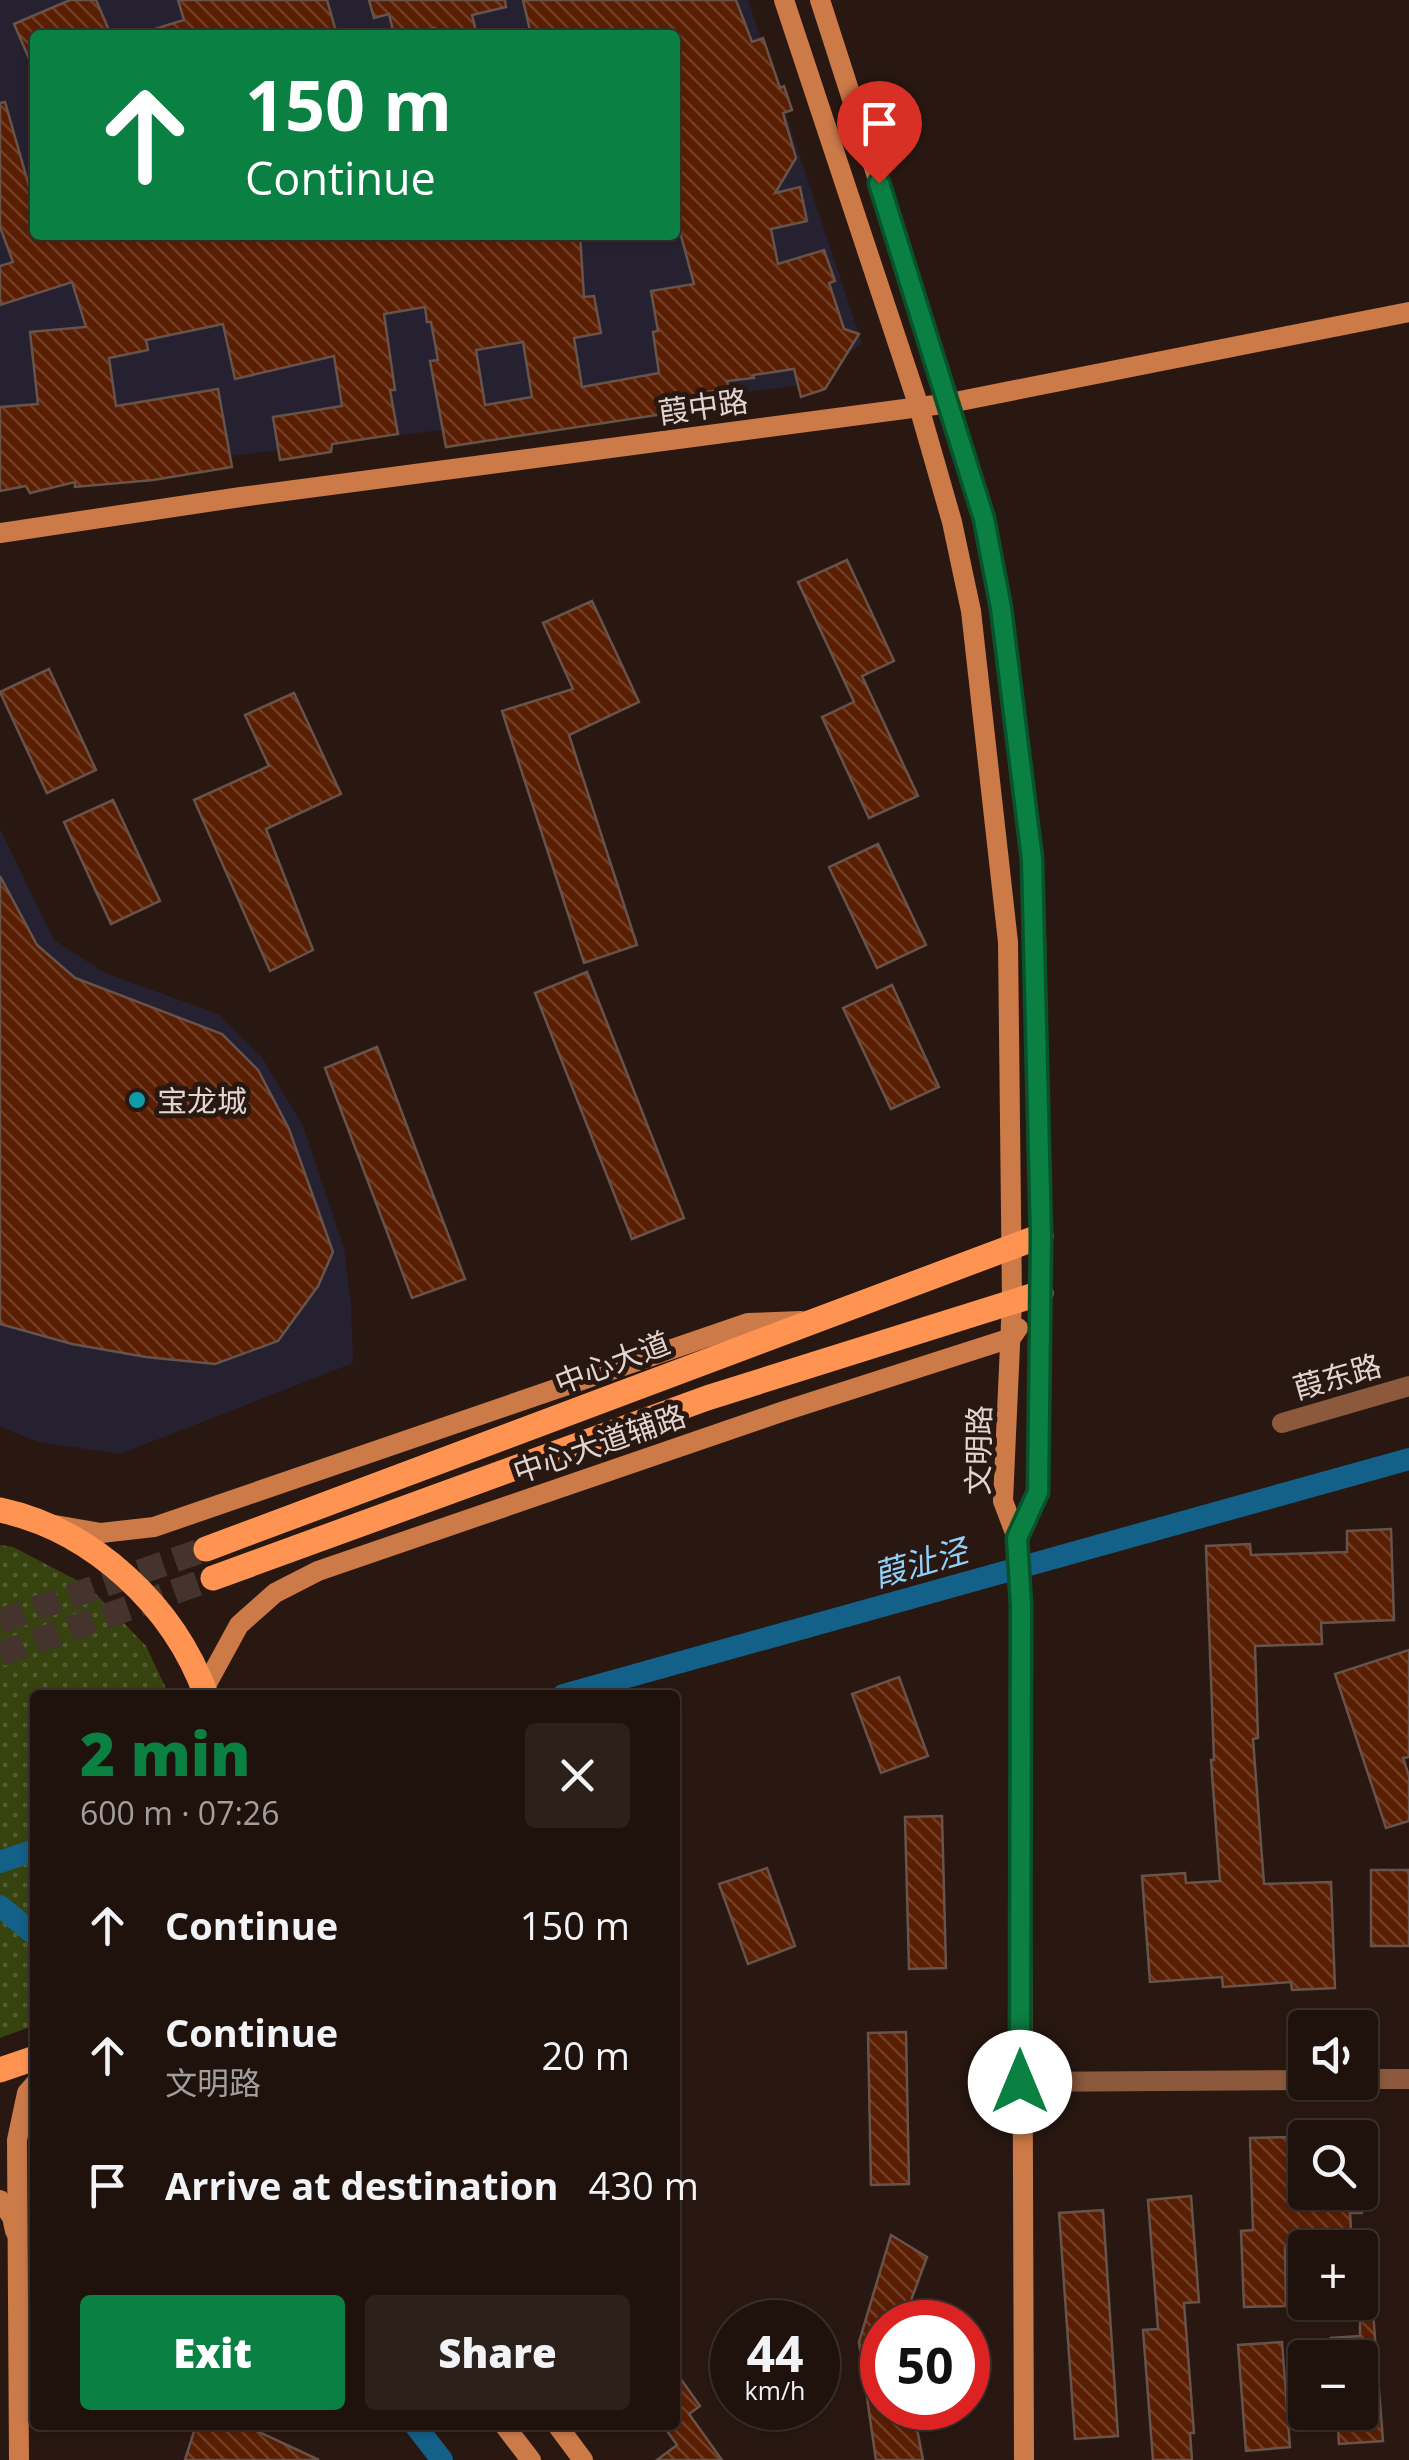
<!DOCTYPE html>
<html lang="en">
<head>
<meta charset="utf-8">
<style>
	:root { --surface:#1f120d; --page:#2c201b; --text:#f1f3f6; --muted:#a19e9d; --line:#3c322e; --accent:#0b8043 }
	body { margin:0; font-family:"Open Sans","Noto Sans SC",sans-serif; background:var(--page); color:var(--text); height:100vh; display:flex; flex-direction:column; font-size:38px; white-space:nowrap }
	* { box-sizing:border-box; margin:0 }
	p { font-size:32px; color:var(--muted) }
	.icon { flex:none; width:55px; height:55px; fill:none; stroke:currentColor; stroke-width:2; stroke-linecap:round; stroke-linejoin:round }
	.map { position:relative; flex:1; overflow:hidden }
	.side { position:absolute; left:30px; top:1690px; width:650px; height:740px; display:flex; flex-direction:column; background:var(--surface); border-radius:10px; box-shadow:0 2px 8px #0004,0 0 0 2px var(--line) }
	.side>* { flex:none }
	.hud { position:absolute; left:30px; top:30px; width:650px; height:210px; border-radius:10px; box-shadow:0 2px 8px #0004,0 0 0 2px var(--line); background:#0b8043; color:#fff; overflow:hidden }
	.fabs { position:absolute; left:1288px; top:2010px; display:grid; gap:20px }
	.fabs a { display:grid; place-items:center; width:90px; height:90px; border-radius:10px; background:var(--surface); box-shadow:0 2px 8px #0004,0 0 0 2px var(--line); font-size:50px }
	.speed { position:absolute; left:710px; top:2300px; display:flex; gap:20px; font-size:50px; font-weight:700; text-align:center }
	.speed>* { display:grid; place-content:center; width:130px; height:130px; border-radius:50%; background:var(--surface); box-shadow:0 2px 8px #0004,0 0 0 2px var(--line); line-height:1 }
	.speed small { font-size:25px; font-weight:400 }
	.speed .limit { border:15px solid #d22; background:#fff; color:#111 }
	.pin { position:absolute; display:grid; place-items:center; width:85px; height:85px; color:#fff; margin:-102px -42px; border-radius:50% 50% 50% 0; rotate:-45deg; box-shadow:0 0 10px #0007 }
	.pin .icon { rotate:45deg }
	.me { position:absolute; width:110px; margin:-55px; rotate:0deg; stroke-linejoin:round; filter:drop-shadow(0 0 8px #0008) }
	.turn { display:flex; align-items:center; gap:35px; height:210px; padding:0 50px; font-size:45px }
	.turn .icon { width:130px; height:130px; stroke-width:2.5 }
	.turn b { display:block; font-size:70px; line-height:85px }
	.round { display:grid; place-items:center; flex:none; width:105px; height:105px; border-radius:10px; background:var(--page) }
	.head { display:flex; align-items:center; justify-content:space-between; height:170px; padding:0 50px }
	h1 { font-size:60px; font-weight:800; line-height:75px; color:var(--accent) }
	.action { display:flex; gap:20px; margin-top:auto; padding:20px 50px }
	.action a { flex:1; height:115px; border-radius:10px; background:var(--accent); color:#fff; font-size:40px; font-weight:800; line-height:115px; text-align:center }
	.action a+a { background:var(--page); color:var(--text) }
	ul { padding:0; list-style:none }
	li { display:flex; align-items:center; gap:30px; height:130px; padding:0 50px }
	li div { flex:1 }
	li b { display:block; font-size:38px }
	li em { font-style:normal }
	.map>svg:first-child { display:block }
	.commercial { fill:#262130; fill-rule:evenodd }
	.park { fill:url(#park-dots) }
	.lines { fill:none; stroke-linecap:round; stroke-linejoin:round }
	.canal { stroke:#136088; stroke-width:22 }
	.building { fill:url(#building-back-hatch); stroke:#68534b; stroke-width:2.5; fill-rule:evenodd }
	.primary-tunnel { stroke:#45342e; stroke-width:25; stroke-dasharray:25 12; stroke-linecap:butt }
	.street { stroke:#8c593c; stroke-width:20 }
	.secondary { stroke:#cd7a49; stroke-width:20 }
	.primary { stroke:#ff9452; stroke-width:25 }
	.route-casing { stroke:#07532c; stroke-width:25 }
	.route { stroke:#0b8043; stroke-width:18 }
	.culture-dot { fill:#0f9aa8; stroke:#291811; stroke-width:4 }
	.labels { text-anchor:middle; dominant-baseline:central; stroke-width:10; stroke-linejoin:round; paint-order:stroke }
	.street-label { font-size:30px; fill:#e2d5d0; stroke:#291811 }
	.poi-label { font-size:30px; fill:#e2d5d0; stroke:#291811; text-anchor:start }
	.water-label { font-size:32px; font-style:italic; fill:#90d1fc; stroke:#291811 }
</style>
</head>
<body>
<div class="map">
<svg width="1409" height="2460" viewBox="0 0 1409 2460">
	<defs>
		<pattern id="park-dots" width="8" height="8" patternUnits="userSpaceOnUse" patternTransform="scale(2.5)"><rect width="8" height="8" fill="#37430f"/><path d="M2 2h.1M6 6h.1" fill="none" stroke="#545d31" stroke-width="1.8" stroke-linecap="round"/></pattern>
		<pattern id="building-back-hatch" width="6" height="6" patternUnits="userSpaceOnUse" patternTransform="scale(2.5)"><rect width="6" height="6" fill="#5a1e02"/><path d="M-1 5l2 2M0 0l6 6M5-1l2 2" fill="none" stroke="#713e26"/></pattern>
	</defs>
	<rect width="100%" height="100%" fill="#291811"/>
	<g class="commercial">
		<path d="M0 0H748L862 343 832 365 819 383 0 485ZM35 35H675V235H35Z"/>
		<polygon points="0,829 54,940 105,973 218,1014 262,1057 304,1128 344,1248 351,1305 353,1363 120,1454 39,1442 0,1427"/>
	</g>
	<polygon class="park" points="0,1545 13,1547 88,1586 146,1646 169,1695 35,1695 35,2025 0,2038"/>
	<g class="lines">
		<g class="canal">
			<polyline points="563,1695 1409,1459"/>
			<polyline points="0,1862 35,1850"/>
			<polyline points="0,1906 35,1935"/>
			<polyline points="415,2425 442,2460"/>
		</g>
	</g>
	<g class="building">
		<polygon points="70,0 96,0 111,35 35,35 35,72 14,24"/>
		<polygon points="178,0 327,0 337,35 227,35 226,30 208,35 149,35 148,31 184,20"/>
		<polygon points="369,0 505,0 506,7 472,15 477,35 437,35 435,28 394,35 389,14 374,18"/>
		<path d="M523 0H736L752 42 763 38 780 88 784 86 792 110 783 113 796 158 775 193 800 187 807 221 771 229 778 264 824 250 835 281 829 283 844 329 859 334 825 389 801 397 794 369 753 375 754 378 727 381 729 388 707 392 710 407 446 447 430 361 438 360 431 322H427L425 307 384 314 395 390H390L398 434 332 444 331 452 280 460 273 417 342 406 334 356 235 379 223 324 146 340 148 350 109 358 116 406 218 389 232 467 153 480 75 487V482L30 493 26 486 0 491V407L38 404 30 332 86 327 72 282 0 305V266L13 262 0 227V103L5 102 29 186 35 185V235H580L584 297 594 296 601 333 574 338 582 387 659 373 653 332 658 331 651 291 694 284 680 232 675 233V35H571L569 30 531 35ZM523 342 532 397 485 405 476 350Z"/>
		<polygon points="847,560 894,661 862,676 918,796 869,818 822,717 854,702 798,582"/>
		<polygon points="592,601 639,702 569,735 637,945 584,963 502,711 573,689 543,623"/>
		<polygon points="49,669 96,770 47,793 0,692"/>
		<polygon points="294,693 341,794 266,829 313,950 270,971 194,800 269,766 245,715"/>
		<polygon points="113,800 160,901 111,924 64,822"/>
		<polygon points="878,844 926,945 877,968 829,867"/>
		<polygon points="0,876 37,945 75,978 222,1034 258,1070 289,1129 333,1252 318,1286 278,1341 215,1364 146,1357 72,1344 0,1324"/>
		<polygon points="587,972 684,1218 632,1239 535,993"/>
		<polygon points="892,985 939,1087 891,1109 843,1008"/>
		<polygon points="377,1047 465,1279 412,1298 325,1068"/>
		<polygon points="1391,1529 1394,1620 1321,1623 1322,1644 1255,1646 1258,1738 1253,1739 1264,1884 1331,1882 1335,1988 1292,1990 1291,1982 1223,1987 1222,1977 1150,1982 1142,1876 1185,1873 1186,1883 1220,1881 1211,1760 1214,1760 1206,1546 1250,1544 1251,1555 1347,1552 1347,1531"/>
		<polygon points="1409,1650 1409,1757 1403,1758 1409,1776 1409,1821 1386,1828 1335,1674"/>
		<polygon points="899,1677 928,1756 881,1773 852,1694"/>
		<polygon points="942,1816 946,1968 909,1969 905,1817"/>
		<polygon points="767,1868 795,1946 748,1964 719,1884"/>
		<rect x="1371" y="1870" width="38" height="76"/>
		<polygon points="906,2032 909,2184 871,2185 868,2033"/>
		<polygon points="1293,2137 1295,2192 1362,2192 1362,2213 1350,2213 1352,2248 1285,2248 1286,2306 1244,2307 1241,2231 1253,2230 1250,2138"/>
		<polygon points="1191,2196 1199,2302 1184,2303 1194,2433 1190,2433 1192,2460 1153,2460 1143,2330 1158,2329 1148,2200"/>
		<polygon points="1103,2210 1118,2436 1075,2439 1059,2213"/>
		<polygon points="891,2235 927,2257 903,2322 882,2322 882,2408 913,2408 923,2460 876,2460 859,2342"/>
		<polygon points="1373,2312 1383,2441 1339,2444 1337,2412 1360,2412 1360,2358 1333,2358 1331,2338 1360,2336 1360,2313"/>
		<polygon points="1282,2342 1290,2447 1246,2451 1238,2345"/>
		<polygon points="675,2371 700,2406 689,2414 722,2460 657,2460 677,2445 663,2425 675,2425"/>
		<polygon points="196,2425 244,2425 319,2460 185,2460"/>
	</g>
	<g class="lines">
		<g class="primary-tunnel">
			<polyline points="0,1621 206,1549"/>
			<polyline points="0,1654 213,1578"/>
		</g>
		<g class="street">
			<polyline points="1282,1423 1409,1386"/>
			<polyline points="1360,2079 1409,2079"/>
			<polyline points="1020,2082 1305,2080"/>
		</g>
		<g class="secondary">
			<polyline points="784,0 919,407 952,522 971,611 1008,942 1012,1301 1003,1501 1017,1538 1021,1605 1024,2460"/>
			<polyline points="820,0 950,403 983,519 1001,609 1013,703 1031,859 1036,936 1041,1236 1038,1492 1017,1538"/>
			<polyline points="0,533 241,497 950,403 1409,312"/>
			<polyline points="55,1525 101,1533 154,1527 748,1323 801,1321"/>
			<polyline points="204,1689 239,1625 275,1593 318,1571 784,1411 1011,1338 1018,1328"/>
			<polyline points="0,2200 12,2217 15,2231"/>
			<polyline points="504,2425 531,2460"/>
			<polyline points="557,2425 583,2460"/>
			<polyline points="19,2460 17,2140 27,2093 35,2084"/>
		</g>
		<g class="primary">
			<path d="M0 1510C93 1530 174 1606 206 1695"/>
			<polyline points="206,1549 1041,1236"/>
			<polyline points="213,1578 707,1398 1041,1293"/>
			<polyline points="0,2070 35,2058"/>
		</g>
	</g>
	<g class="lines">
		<g class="route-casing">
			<polyline id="route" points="879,183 984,519 1001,608 1032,859 1041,1236 1039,1412 1038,1492 1017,1538 1021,1605 1020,2082"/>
		</g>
		<use href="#route" class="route"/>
	</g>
	<circle class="culture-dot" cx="137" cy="1100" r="10"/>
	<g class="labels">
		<g class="street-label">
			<text transform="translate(703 406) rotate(-8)">葭中路</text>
			<text transform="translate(612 1362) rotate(-21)">中心大道</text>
			<text transform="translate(1337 1376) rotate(-16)">葭东路</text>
			<text transform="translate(599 1443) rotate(-19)">中心大道辅路</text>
			<text transform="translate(978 1450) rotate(-89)">文明路</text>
		</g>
		<g class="poi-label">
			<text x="157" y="1100">宝龙城</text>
		</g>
		<g class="water-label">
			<text transform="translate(920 1562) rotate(-16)">葭沚泾</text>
		</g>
	</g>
</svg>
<div class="fabs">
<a><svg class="icon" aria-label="sound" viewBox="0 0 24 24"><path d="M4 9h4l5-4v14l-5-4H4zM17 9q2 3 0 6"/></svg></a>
<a><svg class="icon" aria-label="search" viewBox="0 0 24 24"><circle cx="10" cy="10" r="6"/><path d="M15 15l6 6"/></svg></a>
<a>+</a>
<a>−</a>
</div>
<div class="speed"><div>44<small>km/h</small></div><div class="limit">50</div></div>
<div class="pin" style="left:879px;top:183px;background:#d93025"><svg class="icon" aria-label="arrive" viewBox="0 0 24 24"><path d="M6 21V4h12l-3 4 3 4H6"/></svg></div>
<svg class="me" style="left:1020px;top:2082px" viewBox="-20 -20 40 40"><circle r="19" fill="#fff"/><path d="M0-13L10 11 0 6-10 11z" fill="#0b8043"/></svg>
<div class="hud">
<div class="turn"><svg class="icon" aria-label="ahead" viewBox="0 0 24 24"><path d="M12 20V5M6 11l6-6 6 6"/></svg><div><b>150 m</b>Continue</div></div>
</div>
<section class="side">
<div class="head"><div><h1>2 min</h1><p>600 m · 07:26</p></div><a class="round"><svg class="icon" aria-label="close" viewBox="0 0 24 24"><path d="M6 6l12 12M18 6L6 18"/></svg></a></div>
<ul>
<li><svg class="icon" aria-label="ahead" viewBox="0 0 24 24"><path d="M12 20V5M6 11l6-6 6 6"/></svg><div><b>Continue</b></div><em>150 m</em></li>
<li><svg class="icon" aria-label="ahead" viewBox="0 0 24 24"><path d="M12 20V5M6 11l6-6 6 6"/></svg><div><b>Continue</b><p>文明路</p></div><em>20 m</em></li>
<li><svg class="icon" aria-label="arrive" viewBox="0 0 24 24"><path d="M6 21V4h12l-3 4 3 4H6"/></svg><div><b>Arrive at destination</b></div><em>430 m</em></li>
</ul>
<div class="action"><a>Exit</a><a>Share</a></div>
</section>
</div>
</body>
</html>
